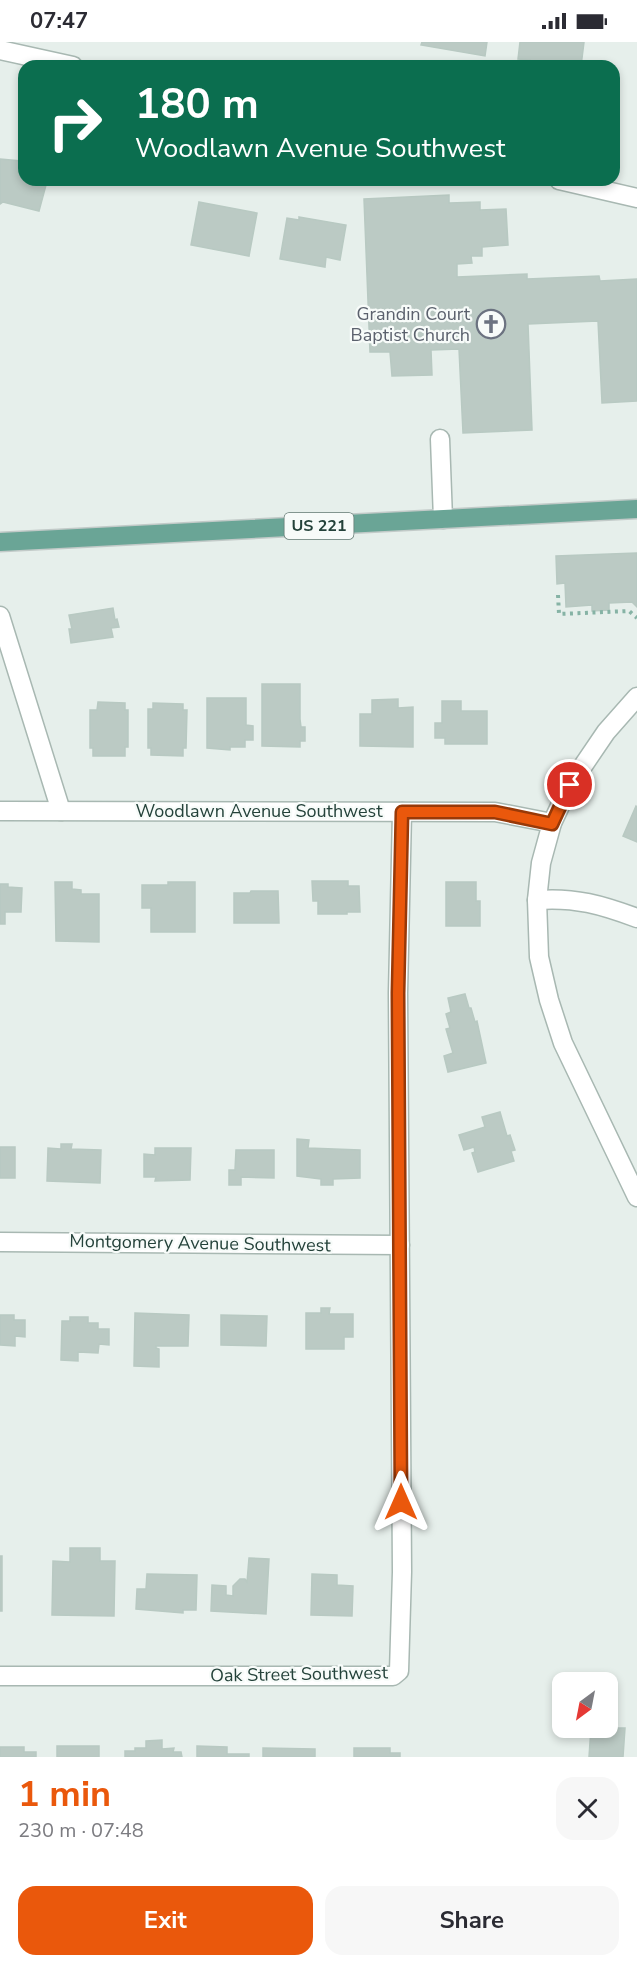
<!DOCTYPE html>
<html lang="en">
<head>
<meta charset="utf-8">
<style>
	:root { --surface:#fff; --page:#f7f7f7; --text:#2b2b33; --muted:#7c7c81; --accent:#ea580c }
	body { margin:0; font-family:"Nunito Sans",sans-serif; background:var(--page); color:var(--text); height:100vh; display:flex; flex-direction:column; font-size:22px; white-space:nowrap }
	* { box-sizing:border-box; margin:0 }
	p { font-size:20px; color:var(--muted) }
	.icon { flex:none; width:33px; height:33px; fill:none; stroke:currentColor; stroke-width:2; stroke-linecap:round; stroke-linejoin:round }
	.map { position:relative; height:1715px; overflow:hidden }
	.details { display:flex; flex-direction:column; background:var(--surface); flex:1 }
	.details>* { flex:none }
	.hud { position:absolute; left:18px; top:18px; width:602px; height:126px; border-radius:18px; box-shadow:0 3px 9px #0003; background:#0b6e4f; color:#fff; overflow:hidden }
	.needle { width:39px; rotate:212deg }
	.controls { position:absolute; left:552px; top:1630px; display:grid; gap:12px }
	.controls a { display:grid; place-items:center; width:66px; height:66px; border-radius:12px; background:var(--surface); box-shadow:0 3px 9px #0003; font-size:30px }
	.pin { position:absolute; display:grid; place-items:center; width:51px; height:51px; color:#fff; margin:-26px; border:3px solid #fff; border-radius:50%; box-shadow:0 2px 6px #0007 }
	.me { position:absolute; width:66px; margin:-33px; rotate:0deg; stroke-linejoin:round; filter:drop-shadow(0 0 4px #0008) }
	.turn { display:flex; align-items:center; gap:21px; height:126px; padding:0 18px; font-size:27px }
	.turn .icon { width:78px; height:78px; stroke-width:2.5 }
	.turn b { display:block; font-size:42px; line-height:51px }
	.round { display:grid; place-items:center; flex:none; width:63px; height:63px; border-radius:18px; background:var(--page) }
	.headline { display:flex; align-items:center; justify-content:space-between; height:102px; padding:0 18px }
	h1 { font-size:36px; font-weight:700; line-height:45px; color:var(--accent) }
	.button { display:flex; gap:12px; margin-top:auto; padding:12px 18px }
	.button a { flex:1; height:69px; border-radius:18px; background:var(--accent); color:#fff; font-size:24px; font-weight:700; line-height:69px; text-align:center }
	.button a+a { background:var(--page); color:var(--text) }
	.status { display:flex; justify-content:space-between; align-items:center; height:42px; padding:0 30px; background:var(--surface); direction:ltr }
	.status svg { height:16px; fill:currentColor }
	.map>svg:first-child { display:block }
	.building { fill:#bbcac4; stroke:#b8c9c2; stroke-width:1.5 }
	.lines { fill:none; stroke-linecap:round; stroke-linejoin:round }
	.minor-casing { stroke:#a8b8b2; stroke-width:21 }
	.major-casing { stroke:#c2cac8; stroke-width:21 }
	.path { stroke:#86b3a5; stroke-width:4; stroke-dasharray:3 4.5; stroke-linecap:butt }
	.minor { stroke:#fff; stroke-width:18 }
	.major { stroke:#6aa596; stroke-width:18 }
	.route-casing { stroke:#983908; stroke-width:15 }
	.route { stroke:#ea580c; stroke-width:10 }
	.labels { text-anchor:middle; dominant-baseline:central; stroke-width:4.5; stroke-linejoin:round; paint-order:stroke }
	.shield { fill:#f7fbf9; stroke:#637a73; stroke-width:1.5 }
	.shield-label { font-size:16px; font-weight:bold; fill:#24423a }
	.worship-label { font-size:18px; fill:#5b616d; stroke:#f7fbf9; text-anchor:end }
	.street-label { font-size:18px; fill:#24423a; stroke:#f7fbf9 }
</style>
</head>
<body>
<div class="status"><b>07:47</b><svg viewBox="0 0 49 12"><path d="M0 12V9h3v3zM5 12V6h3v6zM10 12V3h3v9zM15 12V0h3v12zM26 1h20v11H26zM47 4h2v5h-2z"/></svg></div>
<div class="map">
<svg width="637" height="1715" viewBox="0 0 637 1715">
	<rect width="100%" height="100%" fill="#e6efeb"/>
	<g class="building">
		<polygon points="422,0 487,0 485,14 421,3"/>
		<polygon points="520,0 584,0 581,24 561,24 529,20 530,18 518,17"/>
		<polygon points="0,117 21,119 20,121 24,122 24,138 34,138 33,140 46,143 39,169 3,160 0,162"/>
		<polygon points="449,153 449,161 480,160 480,168 506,167 508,203 482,205 482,214 471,214 472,221 457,222 457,235 527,232 527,237 599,234 600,239 637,237 637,359 602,361 598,279 528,282 532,388 463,391 459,307 431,308 432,333 392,334 390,310 370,310 364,157"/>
		<polygon points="199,160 257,171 249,214 191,203"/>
		<polygon points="299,175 346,183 340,218 326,215 325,225 280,217 287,176 299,178"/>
		<polygon points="637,511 637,565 632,560 609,561 609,568 592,569 592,563 566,565 565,541 557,542 556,514"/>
		<polygon points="113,566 115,578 117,577 119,585 111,586 113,595 71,601 69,587 72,587 69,573"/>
		<polygon points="262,642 300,642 300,677 301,685 305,685 305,699 300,699 300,705 262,704"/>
		<polygon points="207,656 246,656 246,683 253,684 253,698 245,698 245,705 230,705 230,708 207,706"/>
		<polygon points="398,657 398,666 413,665 413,705 360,704 360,672 372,672 372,658"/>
		<polygon points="442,659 461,659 461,669 487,669 487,702 445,702 445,696 435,696 435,681 442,681"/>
		<polygon points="98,660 125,661 125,668 128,668 128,705 125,705 125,714 93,714 93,706 90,706 90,668 97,668"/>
		<polygon points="153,661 183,662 183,668 187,668 186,706 183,706 183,714 151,713 151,706 148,706 148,667 153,667"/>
		<polygon points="636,764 637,765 637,800 623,794"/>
		<polygon points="312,839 348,839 348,844 359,844 360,870 347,870 347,872 318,872 318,859 313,859"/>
		<polygon points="55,840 72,840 72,847 81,848 81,852 99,852 99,900 56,899"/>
		<polygon points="168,840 195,840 195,890 151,890 151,866 142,866 142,843 168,843"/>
		<polygon points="446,840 476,840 476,859 480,859 480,884 446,884"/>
		<polygon points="0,842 8,842 8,845 22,846 21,870 5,870 5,882 0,882"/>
		<polygon points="251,849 278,849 279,881 234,881 234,851 250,851"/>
		<polygon points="465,952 469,966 471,966 475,980 477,979 486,1021 448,1030 444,1014 453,1011 446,987 450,986 446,972 451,970 448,956"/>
		<polygon points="500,1070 507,1094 510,1093 515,1108 511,1109 514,1119 478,1130 472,1111 475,1110 474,1105 464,1108 459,1093 485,1085 482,1075"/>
		<polygon points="297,1097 309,1098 308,1106 360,1108 360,1136 333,1137 333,1143 321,1143 321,1137 297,1134"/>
		<polygon points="61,1102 72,1102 71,1107 101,1108 100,1141 47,1139 48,1106 61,1107"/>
		<rect x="0" y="1105" width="15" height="31"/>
		<polygon points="155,1106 191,1106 190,1138 155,1139 156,1135 144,1135 144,1112 155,1113"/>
		<polygon points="236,1108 274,1108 274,1136 241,1135 241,1143 229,1143 229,1128 235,1128"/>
		<polygon points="321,1266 330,1266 329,1272 353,1272 353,1295 344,1295 344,1307 306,1307 306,1271 321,1271"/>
		<polygon points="135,1271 189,1273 188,1304 156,1304 156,1306 159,1307 159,1325 134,1324"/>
		<polygon points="0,1273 14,1273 14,1278 25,1278 25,1295 15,1294 15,1304 0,1303"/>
		<polygon points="221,1273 267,1274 266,1304 221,1303"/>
		<polygon points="70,1275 88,1275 88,1281 98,1281 98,1287 109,1287 109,1303 99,1302 98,1311 78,1310 78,1319 61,1318 62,1279 70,1279"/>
		<polygon points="70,1506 100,1506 100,1519 115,1519 114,1574 52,1573 53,1519 70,1520"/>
		<rect x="0" y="1514" width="2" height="55"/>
		<polygon points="249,1516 269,1517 266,1572 211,1569 212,1543 226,1544 226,1553 233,1554 233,1544 240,1537 245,1537 247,1540"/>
		<polygon points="147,1532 197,1533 196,1568 183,1568 183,1571 136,1567 137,1547 146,1547"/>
		<polygon points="312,1532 337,1533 337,1543 353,1544 352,1574 311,1573"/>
		<polygon points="591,1686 625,1686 623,1715 589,1715"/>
		<polygon points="162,1698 162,1707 174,1706 173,1710 181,1710 182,1715 125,1715 125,1709 135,1709 135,1706 146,1706 146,1699"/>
		<rect x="57" y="1704" width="42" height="11"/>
		<polygon points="197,1704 227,1705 227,1712 249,1712 249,1715 197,1715"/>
		<polygon points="0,1705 24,1705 24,1710 36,1710 36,1715 0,1715"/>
		<polygon points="263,1706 315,1707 315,1715 263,1715"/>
		<polygon points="354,1706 390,1706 390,1711 400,1711 400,1715 354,1715"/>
	</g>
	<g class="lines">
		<g class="minor-casing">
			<g id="minor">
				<polyline points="0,8 73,24"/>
				<polyline points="559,138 637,156"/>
				<polyline points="440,397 443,477"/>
				<polyline points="0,574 61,769"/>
				<polyline points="637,655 606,690 570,743 552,781 541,821 537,858 539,915 549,958 563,1001 637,1155"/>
				<polyline points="0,769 495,770 552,781"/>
				<path d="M537 858C575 855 602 863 637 876"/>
				<polyline points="0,1200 400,1203"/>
				<polyline points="0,1634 393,1634 399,1629 402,1530 398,951 402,770"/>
			</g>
		</g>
		<g class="major-casing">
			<polyline id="major" points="0,500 637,467"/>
		</g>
		<polyline class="path" points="558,553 559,572 629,569 637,576"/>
		<use href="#minor" class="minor"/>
		<use href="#major" class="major"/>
	</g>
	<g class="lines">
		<g class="route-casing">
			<polyline id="route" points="401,1460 398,951 402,770 495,770 552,782 570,743"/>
		</g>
		<use href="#route" class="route"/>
	</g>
	<defs>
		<g id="church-ring" transform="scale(1.5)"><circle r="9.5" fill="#f7fbf9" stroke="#6b7280" stroke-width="1.5"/><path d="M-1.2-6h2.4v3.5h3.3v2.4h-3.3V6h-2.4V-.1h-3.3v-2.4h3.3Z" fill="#6b7280"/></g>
	</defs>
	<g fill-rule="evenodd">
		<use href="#church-ring" x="491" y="282"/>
	</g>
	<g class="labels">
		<rect class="shield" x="284.5" y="471" width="69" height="26" rx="4.5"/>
		<g class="shield-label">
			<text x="319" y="484">US 221</text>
		</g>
		<g class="worship-label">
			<text x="470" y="272">Grandin Court<tspan x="470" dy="21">Baptist Church</tspan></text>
		</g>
		<g class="street-label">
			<text x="259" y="769">Woodlawn Avenue Southwest</text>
			<text transform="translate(200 1201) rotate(1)">Montgomery Avenue Southwest</text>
			<text transform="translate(299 1632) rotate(-1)">Oak Street Southwest</text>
		</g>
	</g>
</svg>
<div class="controls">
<a><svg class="needle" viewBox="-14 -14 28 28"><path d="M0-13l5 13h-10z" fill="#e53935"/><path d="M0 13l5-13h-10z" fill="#7c7c81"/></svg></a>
</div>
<div class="pin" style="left:570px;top:743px;background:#d93025"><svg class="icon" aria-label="arrive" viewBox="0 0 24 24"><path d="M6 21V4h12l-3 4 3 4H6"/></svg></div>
<svg class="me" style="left:401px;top:1460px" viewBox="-20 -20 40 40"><path d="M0-17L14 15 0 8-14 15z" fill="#ea580c" stroke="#fff" stroke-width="4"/></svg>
<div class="hud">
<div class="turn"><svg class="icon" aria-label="right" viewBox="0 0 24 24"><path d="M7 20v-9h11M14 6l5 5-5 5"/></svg><div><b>180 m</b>Woodlawn Avenue Southwest</div></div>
</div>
</div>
<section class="details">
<div class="headline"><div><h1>1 min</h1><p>230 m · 07:48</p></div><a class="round"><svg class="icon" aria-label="close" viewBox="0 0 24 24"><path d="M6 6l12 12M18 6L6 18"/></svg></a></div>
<div class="button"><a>Exit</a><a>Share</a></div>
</section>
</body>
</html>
